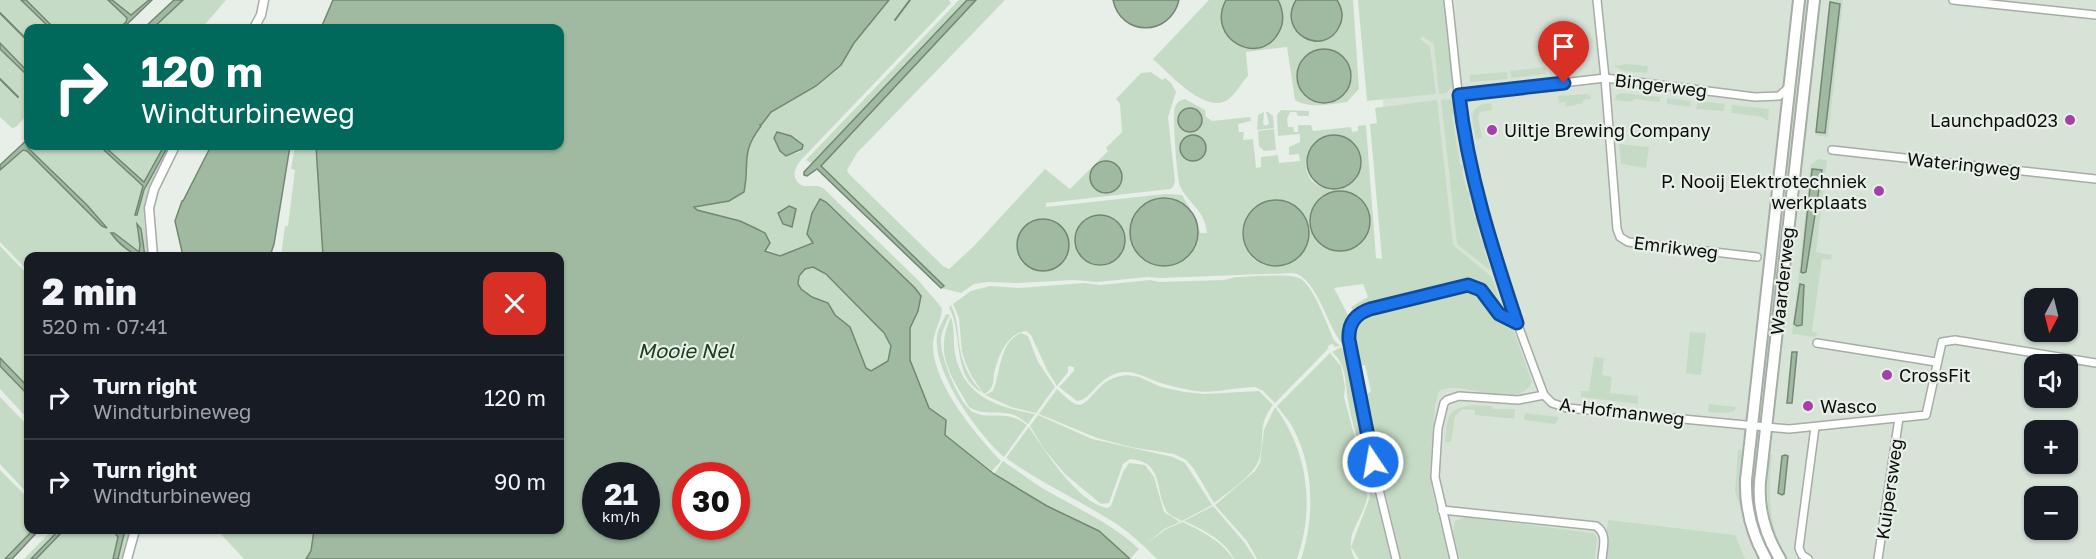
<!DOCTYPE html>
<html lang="en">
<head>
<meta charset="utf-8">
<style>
	:root { --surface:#171b24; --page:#242831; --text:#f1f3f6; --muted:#9ea1a6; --line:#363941 }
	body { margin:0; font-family:"Golos Text",sans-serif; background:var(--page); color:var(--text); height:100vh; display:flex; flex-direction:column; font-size:22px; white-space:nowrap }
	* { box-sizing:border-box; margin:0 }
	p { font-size:20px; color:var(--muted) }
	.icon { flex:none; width:33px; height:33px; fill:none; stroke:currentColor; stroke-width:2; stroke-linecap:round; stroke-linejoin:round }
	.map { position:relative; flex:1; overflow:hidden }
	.panel { position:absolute; left:24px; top:252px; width:540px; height:282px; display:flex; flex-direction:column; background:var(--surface); border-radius:12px; box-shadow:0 2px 4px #0004 }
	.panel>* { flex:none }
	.banner { position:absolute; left:24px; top:24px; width:540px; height:126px; border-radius:12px; box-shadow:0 2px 4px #0004; background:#00695c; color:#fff; overflow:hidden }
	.needle { width:39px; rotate:187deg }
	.buttons { position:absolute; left:2024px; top:288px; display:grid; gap:12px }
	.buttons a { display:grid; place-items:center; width:54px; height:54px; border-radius:12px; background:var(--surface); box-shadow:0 2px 4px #0004; font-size:30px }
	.speed { position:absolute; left:582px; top:462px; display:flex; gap:12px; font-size:30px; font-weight:700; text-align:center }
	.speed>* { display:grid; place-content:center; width:78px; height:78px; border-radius:50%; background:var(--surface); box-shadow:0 2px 4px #0004; line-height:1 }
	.speed small { font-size:15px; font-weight:400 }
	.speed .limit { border:9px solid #d22; background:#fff; color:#111 }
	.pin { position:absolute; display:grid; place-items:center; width:51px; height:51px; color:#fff; margin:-62px -26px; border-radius:50% 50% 50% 0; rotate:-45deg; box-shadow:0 0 6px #0007 }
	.pin .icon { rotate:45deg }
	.me { position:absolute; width:66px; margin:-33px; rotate:348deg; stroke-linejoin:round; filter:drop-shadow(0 0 4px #0008) }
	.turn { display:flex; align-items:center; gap:21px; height:126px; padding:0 18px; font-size:27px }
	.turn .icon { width:78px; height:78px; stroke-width:2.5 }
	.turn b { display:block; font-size:42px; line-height:51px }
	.round { display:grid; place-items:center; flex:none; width:63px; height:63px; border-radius:12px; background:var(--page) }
	.headline { display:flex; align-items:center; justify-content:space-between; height:102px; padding:0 18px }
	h1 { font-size:36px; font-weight:800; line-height:45px }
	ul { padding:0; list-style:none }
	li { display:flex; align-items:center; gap:18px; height:84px; padding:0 18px; border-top:2px solid var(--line) }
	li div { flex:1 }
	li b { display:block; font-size:22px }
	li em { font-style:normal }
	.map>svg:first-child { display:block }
	.built { fill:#d8e3d8; fill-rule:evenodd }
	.green { fill:#c6dbc6; fill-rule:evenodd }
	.water { fill:#a0baa1; stroke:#748674; stroke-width:1.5; fill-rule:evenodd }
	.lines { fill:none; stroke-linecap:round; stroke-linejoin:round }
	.stream { stroke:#748674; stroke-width:2 }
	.minor-casing { stroke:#a6aca6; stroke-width:10 }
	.tertiary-casing { stroke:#a6aca6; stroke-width:11 }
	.primary-casing { stroke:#a6aca6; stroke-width:14 }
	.minor { stroke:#fff; stroke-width:7 }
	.tertiary { stroke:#fff; stroke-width:8 }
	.primary { stroke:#fff; stroke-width:10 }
	.route-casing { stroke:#114b97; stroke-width:15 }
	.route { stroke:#1a73e8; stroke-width:10 }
	.poi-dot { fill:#a341a8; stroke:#e8eee8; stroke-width:2 }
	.labels { text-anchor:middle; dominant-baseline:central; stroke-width:4.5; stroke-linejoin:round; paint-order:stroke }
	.street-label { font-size:18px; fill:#0c0e0c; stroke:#e8eee8 }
	.poi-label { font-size:18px; fill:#0c0e0c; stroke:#e8eee8; text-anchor:start }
	.water-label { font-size:20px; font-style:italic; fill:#18401c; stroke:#e8eee8 }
</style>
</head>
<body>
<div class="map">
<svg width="2096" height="559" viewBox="0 0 2096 559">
	<rect width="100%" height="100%" fill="#e8eee8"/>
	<path class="built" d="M1371 0H2096V559H1411L1399 509 1429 300 1406 305ZM2034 298H2067V332H2034ZM2034 364H2067V398H2034ZM2034 430H2067V464H2034ZM2034 496H2067V530H2034Z"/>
	<g class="green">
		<polygon points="0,0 21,0 50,28 28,28 28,72 0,43"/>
		<polygon points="26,0 108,0 127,19 119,28 54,28"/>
		<polygon points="112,0 149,0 131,15"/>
		<polygon points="183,0 226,0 202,28 153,28"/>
		<path d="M889 0H949L951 3 801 160C793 170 791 179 803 186H818L823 188 918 280 942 308C942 321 932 333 933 348 935 386 975 434 1001 461L992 471 945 435 946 420 929 408 910 360V328L918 311 921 296 915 288 826 202 820 199C811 209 809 221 807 234L814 243 780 256 768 250 764 251 695 210 689 203 746 177 745 167 747 148 752 137 771 112 816 86 841 65 854 43ZM777 133C792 137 795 135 800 152L785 156 776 145Z"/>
		<polygon points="959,0 967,0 812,163 806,160"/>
		<path d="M975 0H1005L857 153 847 170 849 174 943 266 949 269 974 246 1045 169 1070 189 1108 151 1106 148 1122 132 1120 104 1116 99 1141 73 1151 72 1162 80 1165 78 1171 83 1176 92 1168 117 1175 181 1173 187 1170 189 1046 203V207L1165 194 1182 195 1197 220 1200 233H1207C1204 208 1189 205 1180 186 1177 179 1172 114 1175 107 1177 102 1180 100 1185 99L1205 110 1206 117 1212 121 1250 117 1251 121 1238 124 1239 132H1244L1243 140 1253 139 1256 168 1261 167V157L1278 155 1279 163 1300 161 1299 154 1289 155V147L1300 142V134L1278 136 1277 115 1281 110 1309 111V116H1298L1296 112H1290L1287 119 1288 127H1293L1294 132H1298V125H1311L1313 131 1351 127 1352 132 1358 131V126L1366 125 1376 258 1382 259 1370 124 1377 123 1375 108 1437 100 1453 245 1492 277 1503 311C1491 293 1482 278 1458 282L1369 305 1354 312 1351 307 1368 297 1363 284 1334 288 1349 317 1344 328V346C1328 329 1317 278 1294 273L1160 278 1148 277 1097 282 1074 280 1018 283 988 282 974 284 961 293 941 288 944 286 815 165ZM1189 108 1194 109 1202 124 1196 131 1181 129C1176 120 1179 111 1189 108ZM1193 135C1205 138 1209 148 1201 158ZM1337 135C1374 143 1368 195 1323 187 1296 181 1301 135 1337 135ZM1339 191C1389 194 1368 268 1326 247 1316 242 1311 232 1310 221L1323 196ZM1166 198C1184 201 1195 212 1198 230L1178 263C1125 280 1111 201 1166 198ZM1275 200C1323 203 1317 270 1269 265 1235 262 1231 207 1275 200ZM1044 219 1060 226 1068 239 1050 270C1020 275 1003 236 1031 223 1035 221 1040 220 1044 219ZM1115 220C1145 249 1098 284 1079 254 1073 244 1075 235 1079 226Z"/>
		<path d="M1209 0H1226C1215 21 1224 39 1244 48L1282 26V10L1278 0H1296C1292 7 1290 14 1292 22 1301 57 1359 38 1337 0H1353L1359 89 1347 102C1332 104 1308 109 1295 100L1287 47 1246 52 1248 76C1241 83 1237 92 1230 98 1208 118 1169 73 1153 59ZM1320 49C1330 48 1333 51 1341 57 1372 81 1329 121 1305 94 1297 86 1296 74 1300 64Z"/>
		<polygon points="1358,0 1444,0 1453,86 1446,93 1439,94 1434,44 1423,36 1420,39 1430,47 1436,94 1367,101"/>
		<polygon points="1830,0 1843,0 1828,137 1815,135 1816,132 1825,133 1840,4 1830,2"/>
		<polygon points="0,49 28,76 28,114 16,127 12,128 0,117"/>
		<polygon points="1573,64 1573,71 1554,73 1553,66"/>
		<polygon points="1627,64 1648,66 1647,73 1623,71 1614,66"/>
		<polygon points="1546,67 1546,74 1511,78 1510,71"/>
		<polygon points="1507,72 1508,79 1470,82 1470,75"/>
		<polygon points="1621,93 1660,97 1660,102 1634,99 1632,102 1614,100 1617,95"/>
		<polygon points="1585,94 1590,95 1591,99 1583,100 1583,103 1566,107 1565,102 1559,103 1558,96"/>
		<polygon points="1667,98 1691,101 1690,107 1667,104"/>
		<path d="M1450 99 1454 103 1455 112 1452 116 1460 164 1464 166 1462 172 1467 191 1471 192 1469 198 1474 216 1479 220C1476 228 1480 241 1486 246L1484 251 1491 271 1457 244 1441 100Z"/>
		<polygon points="1698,101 1725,104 1724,111 1696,109"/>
		<path d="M1491 103 1492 110 1480 112 1478 117 1482 138 1476 139C1473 119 1465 106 1491 103Z"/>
		<polygon points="1732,105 1769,109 1768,121 1762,117 1731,113"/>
		<polygon points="1264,112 1263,124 1266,126 1269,123 1266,112 1268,112 1273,116 1274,128 1257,130 1258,115"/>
		<polygon points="1274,129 1276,150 1264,151 1259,146 1258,131"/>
		<path d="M28 143V146H103L104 150 143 186 135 214 138 213C144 188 155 168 168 146H171C160 167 142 194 144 220 145 232 148 244 148 256H145V249L136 227 140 245 139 252 114 233 112 235 139 256H28V271L0 242V170L23 150 29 152 38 160 102 226 107 227 28 148Z"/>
		<polygon points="1619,144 1649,147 1646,168 1621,164"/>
		<polygon points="104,146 164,146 144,182"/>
		<polygon points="295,146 316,146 323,256 281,256 285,226 288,226 295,170 291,169"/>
		<path d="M1819 159 1827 160 1816 252 1832 255 1831 260 1822 259 1812 331 1818 334 1815 337 1792 334 1811 164ZM1812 169 1822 170 1807 272 1803 273 1801 271Z"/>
		<polygon points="0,246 28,275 28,387 0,358"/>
		<path d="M813 267C837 279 878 323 891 346L888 361 870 371 866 368 850 327 835 315 828 303 812 297 801 289 798 284 799 276 805 269Z"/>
		<path d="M1236 277C1250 277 1287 273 1299 278 1313 284 1327 325 1334 340L1340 346 1335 347 1333 344 1329 345 1327 350 1275 403 1263 391 1255 387C1236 387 1214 394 1195 391 1183 389 1170 386 1158 382 1147 378 1136 371 1123 372 1098 375 1092 400 1077 401L1059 387 1074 371V367L1068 366V372L1057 386 1047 370 1031 335 1026 331C1008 333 1000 353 995 369 992 380 996 388 984 394L972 377 966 364 962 352 959 318 953 304 971 291 990 286 1019 288 1084 283 1100 285 1150 280 1159 282 1224 280Z"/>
		<path d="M1463 292H1473L1480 296 1491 315 1513 329 1532 382C1518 413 1461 378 1439 391L1435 406 1430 474 1433 493 1449 559H1401L1379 466 1366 395 1371 391 1365 365 1359 366C1355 345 1347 323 1371 313Z"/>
		<path d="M951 305C959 322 957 332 960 349 963 365 970 380 982 392 952 379 963 331 949 308Z"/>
		<path d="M946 314 950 315C946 323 941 332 941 341 940 357 960 405 973 412 990 421 1006 408 1027 425L1004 457C978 434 933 373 937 336 938 329 943 321 946 314Z"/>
		<path d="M951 317C955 329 953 342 955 354 964 397 997 407 1035 414L1028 424C1023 420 1018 416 1011 414 997 410 982 416 969 407 950 374 934 354 951 317Z"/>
		<polygon points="1690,332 1706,333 1701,375 1686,373"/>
		<path d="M1021 333 1028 336 1038 362 1055 387 1036 413 1011 407 985 395 993 391C1001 372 999 342 1021 333Z"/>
		<path d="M1341 347C1352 360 1363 435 1367 456H1362C1357 438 1351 419 1348 400 1345 382 1347 365 1332 352Z"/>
		<path d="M1330 353 1341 366 1345 387 1344 397 1360 457 1357 458 1355 454 1350 457 1352 464 1358 462V459L1361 461C1363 471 1369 487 1367 498 1363 520 1342 536 1355 559H1301C1315 518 1314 467 1293 428 1289 420 1282 413 1277 406Z"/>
		<polygon points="1594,357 1604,358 1602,375 1612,377 1610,393 1638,396 1638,404 1581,397 1581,391 1589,391"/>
		<polygon points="0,366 28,395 28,419 0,389"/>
		<path d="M1127 375 1139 377 1161 387 1185 392 1204 394 1259 391 1273 405C1256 427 1266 438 1259 460 1254 475 1226 494 1214 503L1194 469 1186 460 1174 454 1131 447 1097 438 1039 414 1057 389C1083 414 1080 407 1101 386 1108 379 1118 376 1127 375Z"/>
		<polygon points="0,397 28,426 28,494 0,464"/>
		<polygon points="1709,404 1736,407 1735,411 1726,413 1708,412"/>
		<path d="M1473 405 1491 406 1494 409H1515L1514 419 1475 415V410L1463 409 1455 416 1451 442H1445C1448 417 1445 409 1473 405Z"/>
		<path d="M1275 407C1308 451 1315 507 1297 559H1257L1247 541 1215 505 1255 471 1260 463 1264 430Z"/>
		<polygon points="1525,413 1559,417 1555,424 1524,420"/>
		<path d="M1038 415 1092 439 1173 457 1185 463 1212 505 1182 521C1177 518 1169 516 1166 510 1155 489 1163 461 1130 459L1123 464 1109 503 1101 504 1065 474 1044 449 1030 426Z"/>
		<path d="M1029 427C1044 450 1078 503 1107 508L1111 506 1123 472 1129 463 1145 465 1154 477 1164 512 1180 522 1164 529 1146 544 1166 529 1183 522C1201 531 1222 541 1233 559H1157C1142 544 1126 529 1107 518 1073 497 1038 481 1006 458Z"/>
		<polygon points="1738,450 1745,450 1742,487 1763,559 1757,559 1735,491"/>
		<path d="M1753 451 1756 452C1752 491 1753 524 1773 559H1769L1762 547 1748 493Z"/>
		<path d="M1769 454 1772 455C1768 491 1767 527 1788 559H1783C1765 525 1766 491 1769 454Z"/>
		<polygon points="1367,457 1391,559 1359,559 1351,547 1370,497 1363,458"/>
		<path d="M1003 461C1018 471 1033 483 1049 492 1080 510 1113 524 1139 549L1130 559 1099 531 1047 506 994 474Z"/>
		<polygon points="0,470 28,498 28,530 33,530 5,559 0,559"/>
		<path d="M1213 506 1244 542 1255 559H1234C1225 540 1202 529 1184 521Z"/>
		<polygon points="1466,517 1593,533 1597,537 1595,559 1460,559 1453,533 1455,521"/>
		<polygon points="1608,520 1735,535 1745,559 1604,559"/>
		<polygon points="52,530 59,530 31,559 24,559"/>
		<polygon points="64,530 113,530 118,537 113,559 36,559"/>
		<polygon points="125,530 131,530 124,559 118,559"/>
		<polygon points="217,530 314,530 311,551 306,559 244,559"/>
	</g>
	<g class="water">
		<polygon points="21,0 26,0 54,28 50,28"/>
		<polygon points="108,0 112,0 131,15 149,0 152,0 123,28 119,28 126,22 127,18"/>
		<polygon points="174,0 183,0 153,28 144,28"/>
		<path d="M333 0H889L854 43 841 65 816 86 771 112 762 124 760 125 761 126C740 153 750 163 744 192L729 201 694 207 697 210 740 221 755 228 765 233 770 243 765 251 780 256 813 243 807 234 812 213 820 199 826 202 915 288 921 296 918 311 910 328V360L929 408 946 420 945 435 994 474 1047 506 1099 531 1130 559H306L311 551 314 530H560V256H323L316 146H560V28H321ZM813 267 826 274 884 333 891 346 888 361 871 371 866 368 850 327 835 315 828 303 812 297 801 289 798 284 799 276 805 269ZM596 476H646V526H596ZM686 476H736V526H686Z"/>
		<polygon points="967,0 976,0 821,166 944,286 941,288 817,169 807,176 804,175 804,172"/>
		<path d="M1113 0H1179C1170 37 1121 37 1113 0Z"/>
		<path d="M1226 0H1278C1283 10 1285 21 1279 32 1260 68 1205 39 1226 0Z"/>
		<path d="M1296 0H1337C1342 8 1344 18 1339 27 1324 58 1276 33 1296 0Z"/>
		<polygon points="1830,2 1840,4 1825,133 1816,132"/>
		<polygon points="0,43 28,72 28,76 0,49"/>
		<circle cx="1324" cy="76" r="27"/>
		<circle cx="1190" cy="120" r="12"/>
		<polygon points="777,132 791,136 803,145 802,149 786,156 780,151 774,138"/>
		<circle cx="1334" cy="162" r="27"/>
		<circle cx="1193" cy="148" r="13"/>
		<polygon points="28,139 28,148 87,205 107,228 102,226 27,151 23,150 0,170 0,165"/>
		<polygon points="104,146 144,182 164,146 168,146 144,190 137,215 135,215 143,186 104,150 102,147"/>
		<polygon points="211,146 290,146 274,244 270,256 183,256 175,221 182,201 183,201"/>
		<circle cx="1106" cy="177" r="16"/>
		<polygon points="1812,169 1822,170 1806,272 1803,273 1801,272"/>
		<circle cx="1340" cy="221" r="30"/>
		<circle cx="1164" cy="232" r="34"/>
		<circle cx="1276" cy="233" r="33"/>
		<polygon points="789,206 796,209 792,227 783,224 778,213"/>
		<circle cx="1100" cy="240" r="25"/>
		<circle cx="1043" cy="245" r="26"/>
		<path d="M137 224 141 229 145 256C133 257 118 243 111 233H114L139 252 140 245Z"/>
		<polygon points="1800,284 1804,285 1802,325 1797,326 1794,324"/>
		<polygon points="1792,352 1797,352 1792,403 1787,403"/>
		<polygon points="0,358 28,387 28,395 0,366"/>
		<polygon points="1785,455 1788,456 1784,494 1782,495 1778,493 1782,456"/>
		<polygon points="33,530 39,530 12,559 5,559"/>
		<polygon points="59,530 64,530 36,559 31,559"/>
		<polygon points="113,530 125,530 118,559 113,559 118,537"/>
	</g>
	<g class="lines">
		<g class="stream">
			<polyline points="0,13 28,41"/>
			<polyline points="895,20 910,0"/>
			<polyline points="0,79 18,97"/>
		</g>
		<g class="minor-casing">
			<g id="minor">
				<path d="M1448 0C1455 56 1458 113 1470 168 1488 246 1516 321 1544 395L1552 403 1567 408 1789 429 1926 415 1942 342 1955 340 2096 363"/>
				<polyline points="1597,0 1605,78 1617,229 1620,237 1628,242 1757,257"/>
				<polyline points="1953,0 2096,15"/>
				<polyline points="1459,95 1605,78 1755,97 1779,96 1789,87"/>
				<polyline points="1832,150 2096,179"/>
				<polyline points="1817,343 1936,362"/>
				<path d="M1442 510 1596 526C1608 534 1603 547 1602 559"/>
				<path d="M1396 559 1377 481 1350 348C1347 332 1349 318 1366 311L1468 285 1481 290 1499 314 1517 323"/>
				<polyline points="1454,559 1435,477 1438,428 1444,403 1447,400 1459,396 1518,400 1544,395"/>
				<polyline points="1808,559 1802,555 1799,548 1815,427"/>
				<polyline points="1878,559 1899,418"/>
			</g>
		</g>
		<g class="tertiary-casing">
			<g id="tertiary">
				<polyline points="254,28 261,15 264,0"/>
				<polyline points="153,256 149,208 154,189 175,146"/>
				<polyline points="127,559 135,530"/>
			</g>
		</g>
		<g class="primary-casing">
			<g id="primary">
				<path d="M1766 559C1752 534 1745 509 1746 480L1799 0"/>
				<path d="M1780 559C1766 536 1758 509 1760 482L1814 0"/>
			</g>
		</g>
		<use href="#minor" class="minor"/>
		<use href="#tertiary" class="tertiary"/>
		<use href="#primary" class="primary"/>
	</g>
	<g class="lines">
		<g class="route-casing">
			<path id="route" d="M1373 462 1349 340C1348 324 1355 314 1370 309L1468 285 1481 290 1499 314 1517 323C1492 248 1468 174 1459 95L1564 83"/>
		</g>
		<use href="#route" class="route"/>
	</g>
	<g class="poi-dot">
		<circle cx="2070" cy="120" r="6"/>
		<circle cx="1492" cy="130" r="6"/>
		<circle cx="1879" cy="191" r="6"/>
		<circle cx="1887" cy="375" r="6"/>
		<circle cx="1808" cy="406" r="6"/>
	</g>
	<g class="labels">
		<g class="street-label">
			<text transform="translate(1661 85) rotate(7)">Bingerweg</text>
			<text transform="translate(1964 164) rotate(6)">Wateringweg</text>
			<text transform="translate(1676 247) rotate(7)">Emrikweg</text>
			<text transform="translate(1782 281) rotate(-84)">Waarderweg</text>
			<text transform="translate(1622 411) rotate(7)">A. Hofmanweg</text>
			<text transform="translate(1889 489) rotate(-82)">Kuipersweg</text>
		</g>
		<g class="poi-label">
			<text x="2058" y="120" text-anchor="end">Launchpad023</text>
			<text x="1504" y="130">Uiltje Brewing Company</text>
			<text x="1867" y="181" text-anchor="end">P. Nooij Elektrotechniek<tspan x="1867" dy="21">werkplaats</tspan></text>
			<text x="1899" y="375">CrossFit</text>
			<text x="1820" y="406">Wasco</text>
		</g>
		<g class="water-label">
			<text x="686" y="350">Mooie Nel</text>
		</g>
	</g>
</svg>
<div class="buttons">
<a><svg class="needle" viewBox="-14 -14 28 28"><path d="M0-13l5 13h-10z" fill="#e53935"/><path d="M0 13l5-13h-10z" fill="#9ea1a6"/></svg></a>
<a><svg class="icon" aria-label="sound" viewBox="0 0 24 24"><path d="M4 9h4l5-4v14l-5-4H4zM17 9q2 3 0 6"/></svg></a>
<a>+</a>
<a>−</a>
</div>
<div class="speed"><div>21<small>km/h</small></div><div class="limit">30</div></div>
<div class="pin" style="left:1564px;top:83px;background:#d93025"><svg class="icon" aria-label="arrive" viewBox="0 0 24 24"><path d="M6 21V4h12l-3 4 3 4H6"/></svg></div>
<svg class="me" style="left:1373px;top:462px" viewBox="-20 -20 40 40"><circle r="17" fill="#1a73e8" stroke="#fff" stroke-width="3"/><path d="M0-11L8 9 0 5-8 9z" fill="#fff"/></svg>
<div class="banner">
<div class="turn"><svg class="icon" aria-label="right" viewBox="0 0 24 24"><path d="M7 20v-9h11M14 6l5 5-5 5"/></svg><div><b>120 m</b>Windturbineweg</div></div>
</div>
<section class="panel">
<div class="headline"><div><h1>2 min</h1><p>520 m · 07:41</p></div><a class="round" style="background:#d93025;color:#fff"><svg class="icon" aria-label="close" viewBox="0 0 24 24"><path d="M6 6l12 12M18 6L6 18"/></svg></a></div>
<ul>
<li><svg class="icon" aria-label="right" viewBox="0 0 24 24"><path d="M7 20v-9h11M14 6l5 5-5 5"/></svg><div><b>Turn right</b><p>Windturbineweg</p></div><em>120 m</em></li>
<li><svg class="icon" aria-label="right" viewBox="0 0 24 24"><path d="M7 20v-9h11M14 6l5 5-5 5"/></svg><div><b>Turn right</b><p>Windturbineweg</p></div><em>90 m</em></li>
</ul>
</section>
</div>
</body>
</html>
